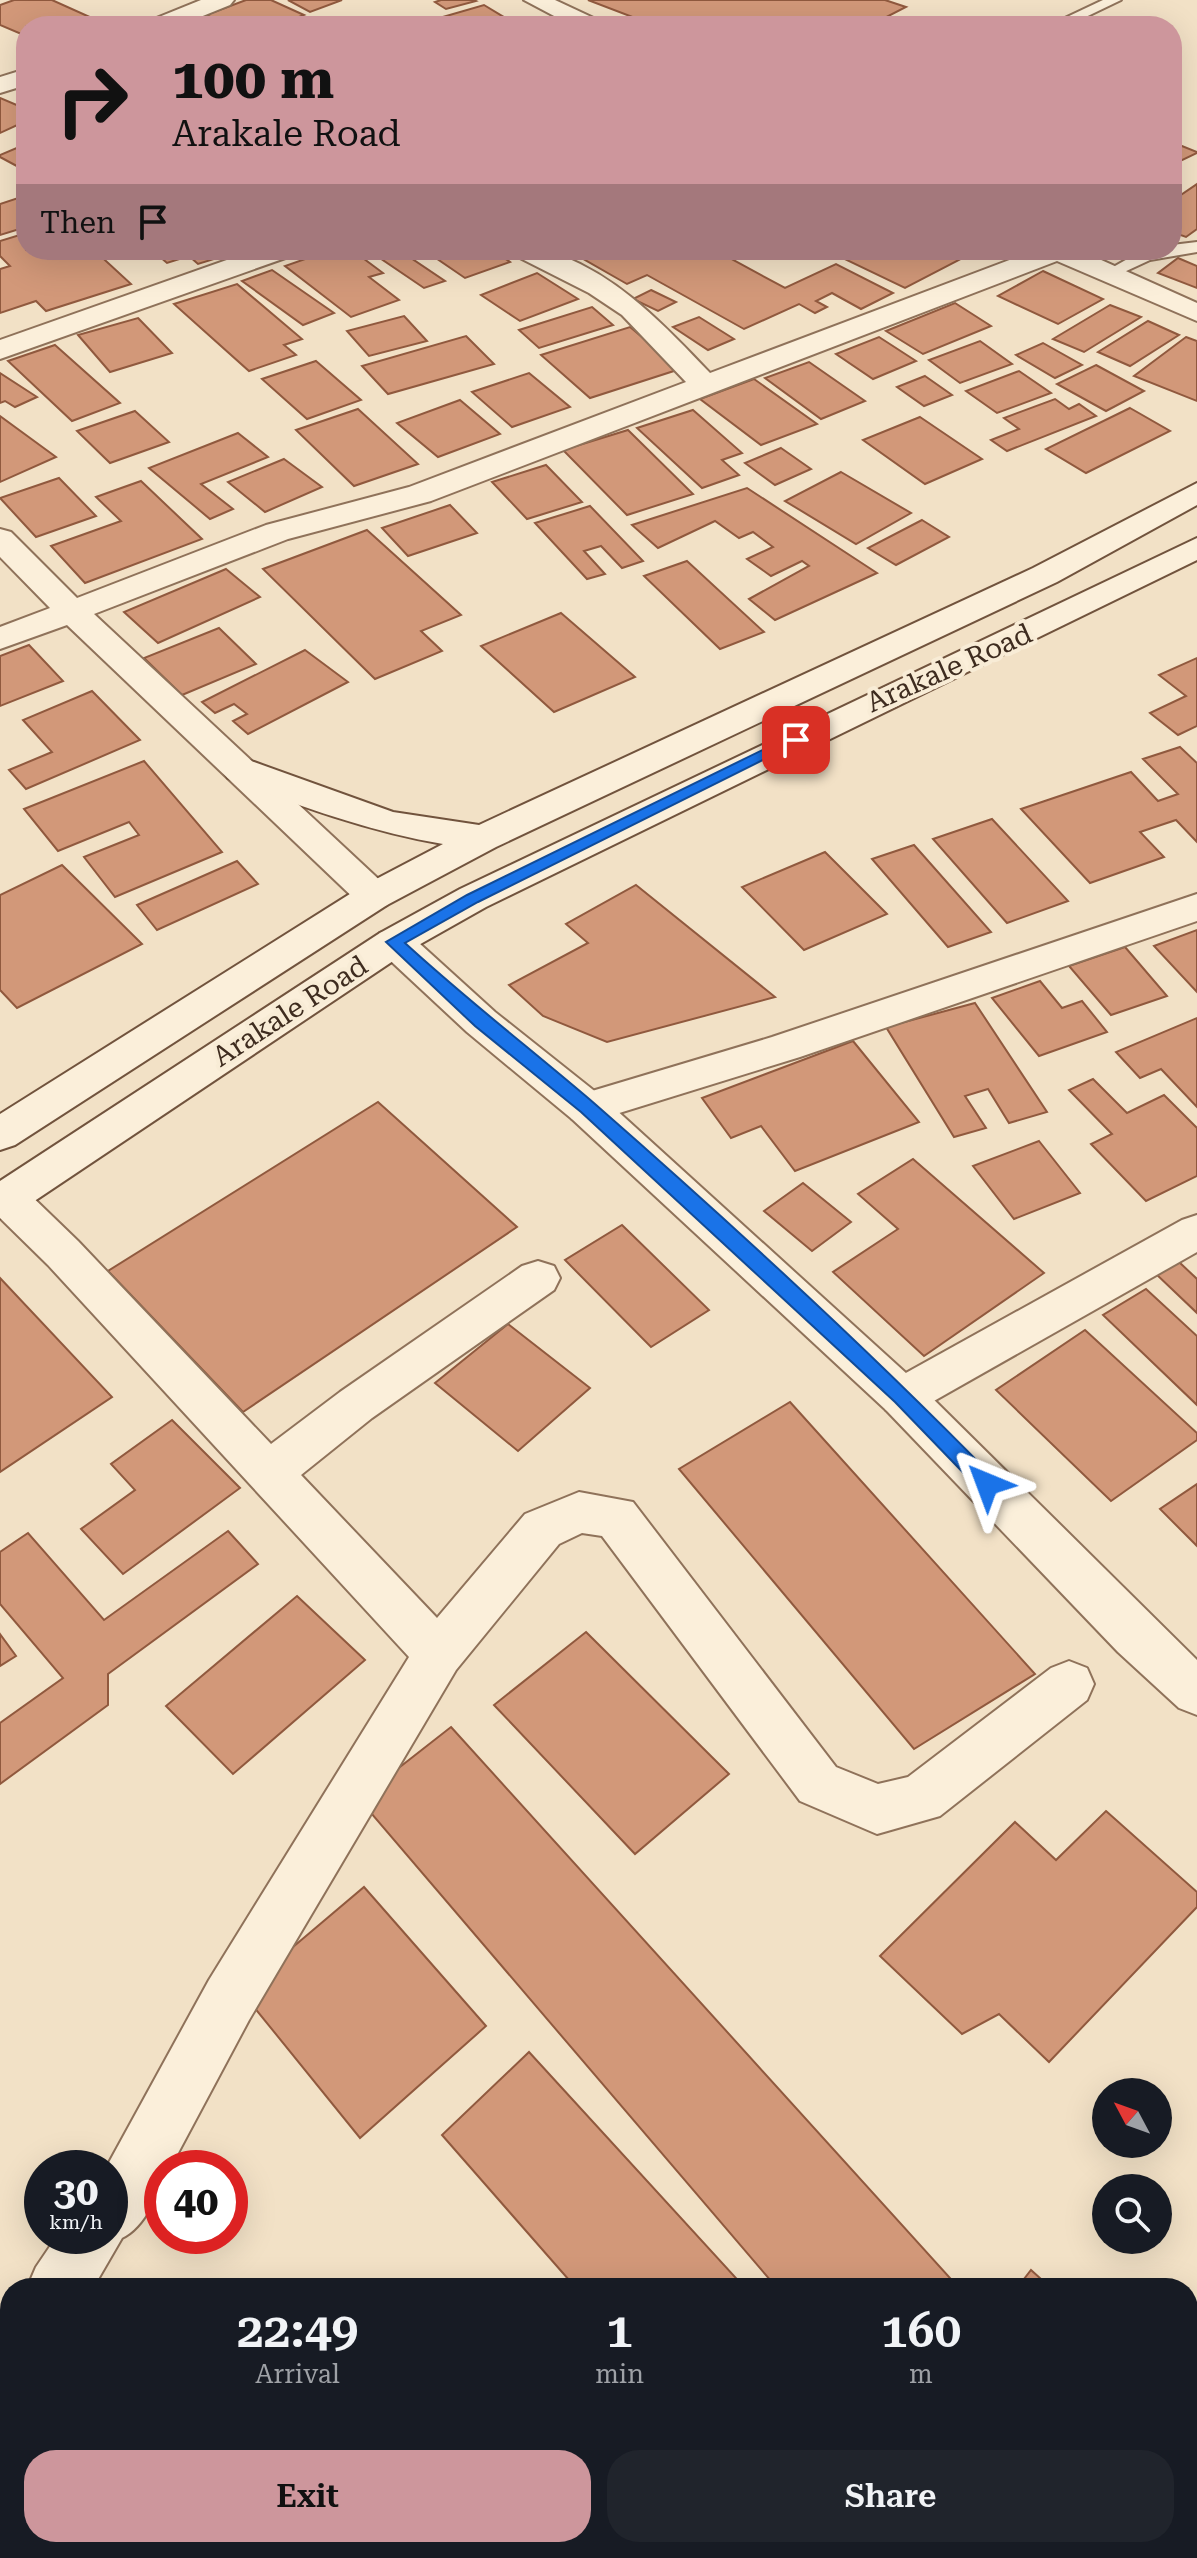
<!DOCTYPE html>
<html lang="en">
<head>
<meta charset="utf-8">
<style>
	:root { --surface:#171b24; --page:#20242c; --text:#f1f3f6; --muted:#9ea1a6; --accent:#cd969c }
	body { margin:0; font-family:"Roboto Serif",serif; background:var(--page); color:var(--text); height:100vh; display:flex; flex-direction:column; font-size:30px; white-space:nowrap }
	* { box-sizing:border-box; margin:0 }
	p { font-size:26px; color:var(--muted) }
	.icon { flex:none; width:44px; height:44px; fill:none; stroke:currentColor; stroke-width:2; stroke-linecap:round; stroke-linejoin:round }
	.map { position:relative; flex:1; overflow:hidden }
	.details { position:absolute; left:0px; top:2278px; width:1198px; height:280px; display:flex; flex-direction:column; background:var(--surface); border-radius:32px 32px 0 0; box-shadow:0 8px 32px #0002 }
	.details>* { flex:none }
	.top-card { position:absolute; left:16px; top:16px; width:1166px; height:244px; border-radius:32px; box-shadow:0 8px 32px #0002; background:#cd969c; color:#111; overflow:hidden }
	.needle { width:52px; rotate:311deg }
	.controls { position:absolute; left:1092px; top:2078px; display:grid; gap:16px }
	.controls a { display:grid; place-items:center; width:80px; height:80px; border-radius:50%; background:var(--surface); box-shadow:0 8px 32px #0002; font-size:40px }
	.speed { position:absolute; left:24px; top:2150px; display:flex; gap:16px; font-size:40px; font-weight:700; text-align:center }
	.speed>* { display:grid; place-content:center; width:104px; height:104px; border-radius:50%; background:var(--surface); box-shadow:0 8px 32px #0002; line-height:1 }
	.speed small { font-size:20px; font-weight:400 }
	.speed .limit { border:12px solid #d22; background:#fff; color:#111 }
	.pin { position:absolute; display:grid; place-items:center; width:68px; height:68px; color:#fff; margin:-34px; border-radius:16px; box-shadow:0 4px 12px #0006 }
	.me { position:absolute; width:88px; margin:-44px; rotate:316deg; stroke-linejoin:round; filter:drop-shadow(0 0 6px #0008) }
	.turn { display:flex; align-items:center; gap:28px; height:168px; padding:0 24px; font-size:36px }
	.turn .icon { width:104px; height:104px; stroke-width:2.5 }
	.turn b { display:block; font-size:56px; line-height:68px }
	.then { display:flex; align-items:center; height:76px; padding:0 24px; background:#0003; gap:16px; font-size:30px }
	.eta { display:flex; justify-content:space-evenly; align-items:center; height:136px; text-align:center }
	.eta b { font-size:48px; font-weight:600; line-height:56px }
	.cta { display:flex; gap:16px; margin-top:auto; padding:16px 24px }
	.cta a { flex:1; height:92px; border-radius:32px; background:var(--accent); color:#111; font-size:32px; font-weight:600; line-height:92px; text-align:center }
	.cta a+a { background:var(--page); color:var(--text) }
	.map>svg:first-child { display:block }
	.building { fill:#d29879; stroke:#90593e; stroke-width:2 }
	.lines { fill:none; stroke-linecap:round; stroke-linejoin:round }
	.service-casing { stroke:#8f725a; stroke-width:4 }
	.minor-casing { stroke:#8f725a; stroke-width:4 }
	.tertiary-casing { stroke:#8f725a; stroke-width:4 }
	.secondary-casing { stroke:#71533d; stroke-width:4 }
	.service { fill:#fbefda; fill-rule:evenodd }
	.minor { fill:#fbefda; fill-rule:evenodd }
	.tertiary { fill:#fbefda; fill-rule:evenodd }
	.secondary { fill:#fbefda; fill-rule:evenodd }
	.route { fill:#1a73e8; stroke:#114b97; stroke-width:2 }
	.labels { text-anchor:middle; dominant-baseline:central; stroke-width:8; stroke-linejoin:round; paint-order:stroke }
	.street-label { font-size:28px; fill:#3e2c1f; stroke:#f8ecd6 }
</style>
</head>
<body>
<div class="map">
<svg width="1197" height="2558" viewBox="0 0 1197 2558">
	<rect width="100%" height="100%" fill="#f2e1c6"/>
	<g class="building">
		<polygon points="14,0 52,0 92,18 74,26 26,26 26,36 0,25 0,5"/>
		<polygon points="246,0 271,0 304,15 276,26 230,26 206,15"/>
		<polygon points="288,0 342,0 310,12"/>
		<polygon points="441,0 474,0 476,1 446,9 435,2"/>
		<polygon points="588,0 885,0 906,7 869,26 656,26"/>
		<polygon points="484,5 512,22 497,26 422,23"/>
		<polygon points="405,17 418,26 378,25"/>
		<polygon points="0,98 26,109 26,121 0,133"/>
		<polygon points="1172,142 1197,152 1197,153 1172,165"/>
		<polygon points="26,144 26,171 0,157 0,155"/>
		<polygon points="1197,184 1197,229 1186,237 1172,232 1172,201"/>
		<polygon points="24,196 26,227 0,235 0,204"/>
		<polygon points="26,233 26,250 94,250 131,284 46,311 36,301 0,313 0,269 10,266 0,256 0,241"/>
		<polygon points="152,250 243,250 198,264 189,256 167,263"/>
		<polygon points="331,250 352,250 383,273 369,277 399,300 351,317 285,266"/>
		<polygon points="368,250 399,250 445,281 424,288"/>
		<polygon points="432,250 493,250 510,262 465,278 427,252"/>
		<polygon points="577,250 715,250 785,288 836,264 893,293 861,309 832,293 816,301 827,307 815,313 799,304 744,329 647,275 627,284 571,252"/>
		<polygon points="826,250 978,250 905,288"/>
		<polygon points="1178,258 1197,266 1197,288 1158,273"/>
		<polygon points="272,270 334,313 303,325 242,281"/>
		<polygon points="1043,271 1103,299 1058,324 998,296"/>
		<polygon points="537,273 578,299 520,321 481,295"/>
		<polygon points="237,284 302,339 284,345 296,355 249,371 174,304"/>
		<polygon points="651,290 676,302 658,311 633,299"/>
		<polygon points="955,303 991,326 923,354 886,331"/>
		<polygon points="1110,305 1141,317 1084,352 1053,339"/>
		<polygon points="592,307 613,325 539,348 519,330"/>
		<polygon points="404,316 427,341 369,356 347,331"/>
		<polygon points="699,317 734,339 708,350 673,327"/>
		<polygon points="138,318 172,353 110,372 78,335"/>
		<polygon points="1148,321 1179,335 1130,366 1098,352"/>
		<polygon points="630,327 680,369 590,398 541,355"/>
		<polygon points="466,336 494,364 388,394 362,366"/>
		<polygon points="879,337 916,361 873,379 836,354"/>
		<polygon points="1186,337 1197,341 1197,401 1134,376"/>
		<polygon points="980,341 1012,364 960,383 929,360"/>
		<polygon points="1043,343 1082,365 1055,378 1016,355"/>
		<polygon points="55,345 120,403 72,421 8,361"/>
		<polygon points="316,361 361,400 307,419 262,379"/>
		<polygon points="809,362 865,401 821,419 765,378"/>
		<polygon points="1096,365 1144,391 1106,411 1057,384"/>
		<polygon points="1019,371 1051,393 997,413 966,391"/>
		<polygon points="0,373 37,397 15,407 5,401 0,403"/>
		<polygon points="529,373 570,407 512,427 472,392"/>
		<polygon points="925,376 952,395 924,406 897,387"/>
		<polygon points="754,379 817,424 761,445 700,399"/>
		<polygon points="1055,399 1069,409 1079,404 1096,416 1007,451 991,440 1019,429 1004,418"/>
		<polygon points="460,400 500,434 438,457 397,423"/>
		<polygon points="1130,408 1170,431 1086,473 1046,449"/>
		<polygon points="358,409 418,464 354,486 296,430"/>
		<polygon points="693,410 742,453 722,460 739,475 702,488 637,428"/>
		<polygon points="135,411 169,442 110,463 77,431"/>
		<polygon points="0,416 56,457 0,482"/>
		<polygon points="920,417 982,459 925,484 863,440"/>
		<polygon points="628,430 693,494 627,515 563,450"/>
		<polygon points="238,433 268,457 201,484 233,509 210,519 149,468"/>
		<polygon points="781,448 811,469 775,485 745,463"/>
		<polygon points="284,459 322,487 265,512 228,482"/>
		<polygon points="546,465 582,502 527,519 492,482"/>
		<polygon points="841,472 911,513 856,544 785,501"/>
		<polygon points="59,478 96,516 36,537 0,498"/>
		<polygon points="141,481 202,539 85,583 51,546 121,521 96,497"/>
		<polygon points="747,488 877,573 775,620 749,599 809,566 802,561 771,576 747,559 773,547 753,532 739,538 715,521 658,548 632,525"/>
		<polygon points="450,505 477,533 408,556 382,528"/>
		<polygon points="590,506 643,561 622,568 601,546 584,551 605,574 587,579 535,523"/>
		<polygon points="922,520 949,537 896,565 868,548"/>
		<polygon points="367,530 461,615 421,631 442,651 375,679 263,569"/>
		<polygon points="687,561 764,632 720,649 644,576"/>
		<polygon points="226,569 260,597 158,643 124,612"/>
		<polygon points="561,613 635,677 554,712 481,646"/>
		<polygon points="219,628 256,664 182,695 144,658"/>
		<polygon points="29,645 63,681 0,706 0,656"/>
		<polygon points="305,650 348,682 248,734 233,721 247,714 234,704 215,713 202,702"/>
		<polygon points="1197,658 1197,726 1178,735 1150,713 1186,696 1159,675"/>
		<polygon points="92,691 140,740 26,789 9,770 52,752 23,720"/>
		<polygon points="1180,747 1197,763 1197,842 1176,820 1140,832 1164,857 1090,883 1021,809 1131,772 1158,801 1178,794 1143,759"/>
		<polygon points="144,761 222,852 115,897 84,857 139,835 129,822 58,851 24,809"/>
		<polygon points="992,819 1068,901 1007,923 933,839"/>
		<polygon points="914,845 991,932 948,947 872,859"/>
		<polygon points="825,852 887,914 804,950 742,887"/>
		<polygon points="237,861 258,884 157,930 137,905"/>
		<polygon points="62,865 142,944 17,1008 0,990 0,895"/>
		<polygon points="636,885 775,997 607,1042 543,1016 509,985 588,943 566,924"/>
		<polygon points="1197,930 1197,992 1154,946"/>
		<polygon points="1125,947 1167,996 1111,1015 1069,966"/>
		<polygon points="1040,981 1062,1008 1082,1001 1107,1032 1039,1056 992,998"/>
		<polygon points="975,1003 1047,1112 1009,1123 988,1089 965,1096 986,1128 954,1137 886,1027"/>
		<polygon points="1197,1018 1197,1107 1161,1069 1140,1078 1116,1052"/>
		<polygon points="853,1041 919,1122 795,1171 761,1126 731,1138 702,1098"/>
		<polygon points="1093,1079 1127,1113 1164,1095 1197,1128 1197,1176 1146,1201 1091,1144 1112,1134 1069,1090"/>
		<polygon points="378,1102 517,1227 243,1412 108,1271"/>
		<polygon points="1039,1141 1080,1193 1014,1219 973,1166"/>
		<polygon points="913,1159 1044,1273 924,1356 833,1272 898,1229 858,1194"/>
		<polygon points="803,1183 851,1222 812,1251 764,1211"/>
		<polygon points="622,1225 709,1310 651,1347 565,1260"/>
		<polygon points="1178,1261 1197,1279 1197,1313 1156,1274"/>
		<polygon points="0,1278 112,1397 0,1472"/>
		<polygon points="1146,1289 1197,1336 1197,1405 1103,1315"/>
		<polygon points="508,1324 590,1388 518,1451 435,1383"/>
		<polygon points="1085,1330 1197,1433 1197,1440 1111,1501 996,1390"/>
		<polygon points="790,1402 1035,1674 914,1749 679,1469"/>
		<polygon points="172,1420 240,1488 123,1574 81,1529 135,1490 111,1464"/>
		<polygon points="1197,1484 1197,1546 1160,1509"/>
		<polygon points="228,1531 258,1564 108,1674 108,1705 0,1784 0,1723 63,1678 0,1604 0,1552 28,1533 104,1620"/>
		<polygon points="297,1596 365,1660 233,1774 166,1706"/>
		<polygon points="586,1632 729,1774 635,1854 494,1705"/>
		<polygon points="0,1634 16,1656 0,1666"/>
		<polygon points="451,1727 959,2288 777,2288 359,1799"/>
		<polygon points="1106,1811 1197,1892 1197,1907 1049,2062 999,2014 962,2034 880,1956 1015,1822 1056,1860"/>
		<polygon points="364,1887 486,2026 360,2138 241,1991"/>
		<polygon points="529,2052 745,2288 576,2288 442,2135"/>
		<polygon points="1031,2270 1051,2288 1017,2288"/>
		<polygon points="817,2548 990,2548 983,2558 810,2558"/>
	</g>
	<g class="lines">
		<g class="service-casing">
			<g id="service">
				<polygon points="1103,0 1121,0 1067,26 1048,26"/>
				<polygon points="1197,242 1197,252 1150,260 1109,279 1101,274 1138,253 1172,250 1172,245"/>
			</g>
		</g>
		<g class="minor-casing">
			<g id="minor">
				<polygon points="201,0 234,0 230,5 178,26 145,26 149,21"/>
				<polygon points="524,0 555,0 600,21 604,26 573,26"/>
				<polygon points="26,69 26,85 0,93 0,77"/>
				<polygon points="255,250 295,250 291,256 0,359 0,340"/>
				<path d="M512 250C524 250 539 248 549 251 616 273 663 324 710 373L1036 250H1079L1197 303V321L1057 261 431 501 288 539 94 614 387 887 393 896 387 905 374 909 361 905 67 625 0 649V627L50 608 0 557V529L11 532 77 598 266 525 409 487 686 382 622 315 589 293 516 256Z"/>
				<polygon points="1197,894 1197,921 800,1057 587,1123 572,1119 566,1108 572,1097 772,1037"/>
				<path d="M6 1182 21 1186 78 1241 271 1444 340 1392 522 1266 538 1261 554 1266 560 1278 554 1290 372 1418 301 1475 437 1618 525 1514 579 1492 633 1502 836 1767 878 1784 908 1777 1051 1668 1069 1661 1087 1668 1094 1684 1087 1700 940 1816 877 1834 800 1801 602 1536 582 1533 559 1544 456 1670 249 2020 170 2168H162C162 2191 144 2228 122 2238L93 2288H27L36 2267 57 2236H110V2168H106L209 1980 409 1657 48 1265 0 1218V1184Z"/>
				<polygon points="1197,1215 1197,1252 918,1410 902,1416 886,1410 879,1397 886,1384 1182,1220"/>
				<polygon points="10,2323 10,2395 0,2399 0,2327"/>
			</g>
		</g>
		<g class="tertiary-casing">
			<polygon id="tertiary" points="394,929 408,933 495,1012 602,1097 918,1384 1197,1660 1197,1715 1179,1708 1118,1652 886,1410 572,1119 467,1032 380,951 375,942 380,933"/>
		</g>
		<g class="secondary-casing">
			<g id="secondary">
				<path d="M1197 483V505L1057 582 496 847 387 905 15 1145 0 1150V1114L361 887 443 844C368 831 299 806 228 778L223 770 228 762 241 759 254 762 393 812 479 825 1033 568Z"/>
				<polygon points="1197,538 1197,560 486,907 408,951 15,1214 0,1218 0,1181 380,933 460,889"/>
			</g>
		</g>
		<use href="#service" class="service"/>
		<use href="#minor" class="minor"/>
		<use href="#tertiary" class="tertiary"/>
		<use href="#secondary" class="secondary"/>
	</g>
	<path class="route" d="M791 736 803 740 478 902 405 943C467 1000 532 1050 595 1104 732 1224 867 1348 994 1478L997 1484 987 1492 980 1490 895 1402 581 1112 475 1026 386 942 467 895Z"/>
	<g class="labels">
		<g class="street-label">
			<text transform="translate(949 668) rotate(-24)">Arakale Road</text>
			<text transform="translate(290 1011) rotate(-33)">Arakale Road</text>
		</g>
	</g>
</svg>
<div class="controls">
<a><svg class="needle" viewBox="-14 -14 28 28"><path d="M0-13l5 13h-10z" fill="#e53935"/><path d="M0 13l5-13h-10z" fill="#9ea1a6"/></svg></a>
<a><svg class="icon" aria-label="search" viewBox="0 0 24 24"><circle cx="10" cy="10" r="6"/><path d="M15 15l6 6"/></svg></a>
</div>
<div class="speed"><div>30<small>km/h</small></div><div class="limit">40</div></div>
<div class="pin" style="left:796px;top:740px;background:#d93025"><svg class="icon" aria-label="arrive" viewBox="0 0 24 24"><path d="M6 21V4h12l-3 4 3 4H6"/></svg></div>
<svg class="me" style="left:987px;top:1484px" viewBox="-20 -20 40 40"><path d="M0-17L14 15 0 8-14 15z" fill="#1a73e8" stroke="#fff" stroke-width="4"/></svg>
<div class="top-card">
<div class="turn"><svg class="icon" aria-label="right" viewBox="0 0 24 24"><path d="M7 20v-9h11M14 6l5 5-5 5"/></svg><div><b>100 m</b>Arakale Road</div></div>
<div class="then">Then<svg class="icon" aria-label="arrive" viewBox="0 0 24 24"><path d="M6 21V4h12l-3 4 3 4H6"/></svg></div>
</div>
<section class="details">
<div class="eta">
<div><b>22:49</b><p>Arrival</p></div>
<div><b>1</b><p>min</p></div>
<div><b>160</b><p>m</p></div>
</div>
<div class="cta"><a>Exit</a><a>Share</a></div>
</section>
</div>
</body>
</html>
